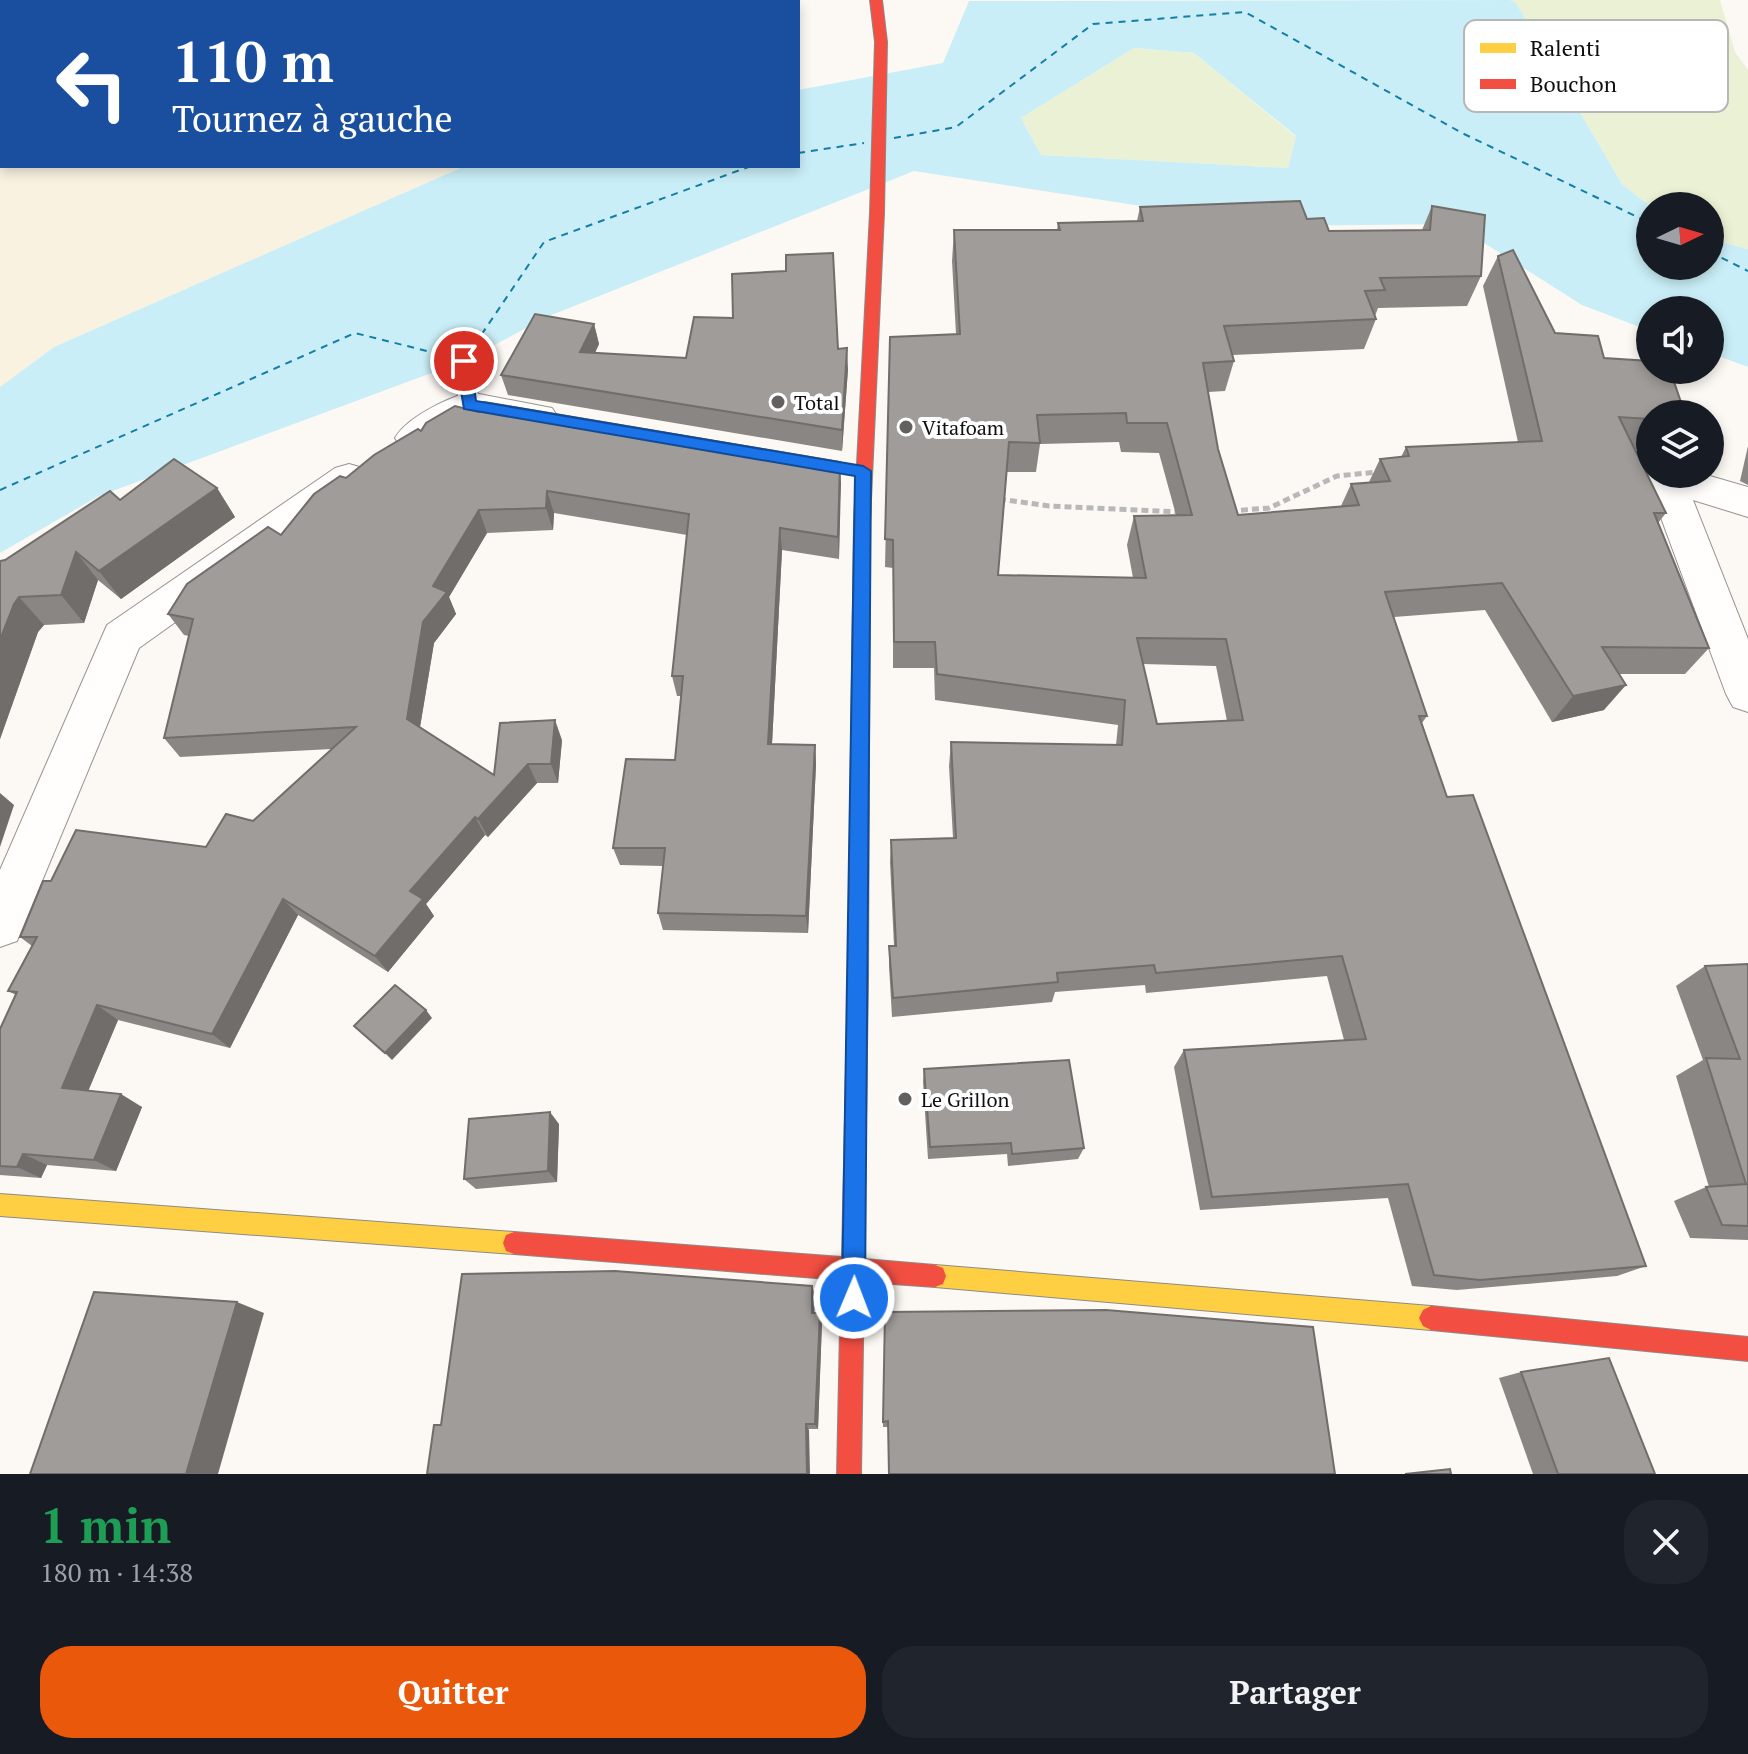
<!DOCTYPE html>
<html lang="fr">
<head>
<meta charset="utf-8">
<style>
	:root { --surface:#171b24; --page:#20242c; --text:#f1f3f6; --muted:#9ea1a6; --accent:#ea580c }
	body { margin:0; font-family:"PT Serif",serif; background:var(--page); color:var(--text); height:100vh; display:flex; flex-direction:column; font-size:30px; white-space:nowrap }
	* { box-sizing:border-box; margin:0 }
	p { font-size:26px; color:var(--muted) }
	.icon { flex:none; width:44px; height:44px; fill:none; stroke:currentColor; stroke-width:2; stroke-linecap:round; stroke-linejoin:round }
	.map { position:relative; height:1474px; overflow:hidden }
	.drawer { display:flex; flex-direction:column; background:var(--surface); flex:1 }
	.drawer>* { flex:none }
	.guide { position:absolute; left:0px; top:0px; width:800px; height:168px; box-shadow:0 4px 12px #0003; background:#1a4fa0; color:#fff; overflow:hidden }
	.needle { width:52px; rotate:85deg }
	.tools { position:absolute; left:1636px; top:192px; display:grid; gap:16px }
	.tools a { display:grid; place-items:center; width:88px; height:88px; border-radius:50%; background:var(--surface); box-shadow:0 4px 12px #0003; font-size:40px }
	.pin { position:absolute; display:grid; place-items:center; width:68px; height:68px; color:#fff; margin:-34px; border:4px solid #fff; border-radius:50%; box-shadow:0 2px 8px #0007 }
	.me { position:absolute; width:88px; margin:-44px; rotate:1deg; stroke-linejoin:round; filter:drop-shadow(0 0 6px #0008) }
	.turn { display:flex; align-items:center; gap:28px; height:168px; padding:0 40px; font-size:36px }
	.turn .icon { width:104px; height:104px; stroke-width:2.5 }
	.turn b { display:block; font-size:56px; line-height:68px }
	.round { display:grid; place-items:center; flex:none; width:84px; height:84px; border-radius:32px; background:var(--page) }
	.headline { display:flex; align-items:center; justify-content:space-between; height:136px; padding:0 40px }
	h1 { font-size:48px; font-weight:600; line-height:60px; color:#1e9e55 }
	.action { display:flex; gap:16px; margin-top:auto; padding:16px 40px }
	.action a { flex:1; height:92px; border-radius:32px; background:var(--accent); color:#fff; font-size:32px; font-weight:600; line-height:92px; text-align:center }
	.action a+a { background:var(--page); color:var(--text) }
	.map>svg:first-child { display:block }
	.farmland { fill:#f9f2e0 }
	.green { fill:#eaf1d4 }
	.water { fill:#caeef7; fill-rule:evenodd }
	.lines { fill:none; stroke-linecap:round; stroke-linejoin:round }
	.ferry { stroke:#137fa5; stroke-width:2; stroke-dasharray:7 6; stroke-linecap:butt }
	.lane-casing { stroke:#969492; stroke-width:2 }
	.street-casing { stroke:#969492; stroke-width:2 }
	.slow-casing { stroke:#8c8b89; stroke-width:2 }
	.jam-casing { stroke:#8c8b89; stroke-width:2 }
	.path { stroke:#b9b8b8; stroke-width:5; stroke-dasharray:7 4; stroke-linecap:butt }
	.lane { fill:#fffefd; fill-rule:evenodd }
	.street { fill:#fffefd; fill-rule:evenodd }
	.slow { fill:#ffcf43; fill-rule:evenodd }
	.jam { fill:#f24e42; fill-rule:evenodd }
	.wall { fill:#8a8684; fill-rule:evenodd }
	.shaded-wall { fill:#706d6b }
	.building { fill:#a09c99; stroke:#706d6b; stroke-width:2; fill-rule:evenodd }
	.route { fill:#1a73e8; stroke:#114b97; stroke-width:2 }
	.poi-dot { fill:#62615f; stroke:#fff; stroke-width:3 }
	.labels { text-anchor:middle; dominant-baseline:central; stroke-width:8; stroke-linejoin:round; paint-order:stroke }
	.poi-label { font-size:20px; fill:#0f0f0f; stroke:#fff; text-anchor:start }
	.key { fill:#fff; stroke:#b7b7b7; stroke-width:2 }
	.key-label { font-size:22px; fill:#0f0f0f }
</style>
</head>
<body>
<div class="map">
<svg width="1748" height="1474" viewBox="0 0 1748 1474">
	<rect width="100%" height="100%" fill="#fcf9f4"/>
	<polygon class="farmland" points="0,0 405,0 2,2 2,166 465,166 54,347 0,387"/>
	<g class="green">
		<polygon points="1510,0 1720,0 1735,52 1748,70 1748,249 1710,239 1710,206 1650,206 1622,184 1516,3"/>
		<polygon points="1134,48 1194,53 1296,137 1288,168 1041,155 1021,118"/>
	</g>
	<path class="water" d="M1510 0 1516 3 1622 184 1650 206V266H1710V239L1748 249V367L1710 353V310H1650V331L1582 305 1454 224 1271 226 914 171 549 316 464 361 99 496 0 553V387L54 347 465 166H798V90L943 63 969 1ZM1134 48 1194 53 1296 136 1288 168 1041 155 1021 118Z"/>
	<g class="lines">
		<g class="ferry">
			<polyline points="894,138 956,127 1093,24 1245,12 1462,133 1650,223"/>
			<polyline points="798,153 864,143"/>
			<polyline points="1710,252 1748,271"/>
			<polyline points="467,356 544,242 751,166"/>
			<polyline points="0,490 355,333 459,359"/>
		</g>
		<g class="lane-casing">
			<polygon id="lane" points="464,354 474,361 479,405 476,410 462,410 459,405 454,361"/>
		</g>
		<g class="street-casing">
			<g id="street">
				<path d="M469 392 552 408 558 417 552 426 539 430 474 419C452 433 428 456 401 448L395 438C407 417 446 399 469 392Z"/>
				<polygon points="349,464 363,468 368,478 363,488 139,648 17,941 0,947 0,870 107,625 335,468"/>
				<polygon points="1650,469 1650,474 1703,474 1748,487 1748,517 1693,500 1748,639 1748,712 1733,707 1726,694 1646,477"/>
			</g>
		</g>
		<g class="slow-casing">
			<g id="slow">
				<polygon points="862,516 870,522 868,979 865,986 858,989 851,986 848,979 854,522"/>
				<polygon points="0,1194 514,1232 522,1235 525,1243 522,1251 514,1254 0,1216"/>
				<polygon points="935,1265 1431,1306 1439,1310 1443,1318 1439,1326 1431,1330 935,1287 927,1284 924,1276 927,1268"/>
			</g>
		</g>
		<g class="jam-casing">
			<g id="jam">
				<polygon points="870,0 882,0 887,42 884,213 870,522 862,528 854,522 870,213 875,42"/>
				<polygon points="858,969 865,972 868,979 864,1259 935,1265 943,1268 946,1276 943,1284 935,1287 864,1282 861,1474 837,1474 841,1280 514,1254 506,1251 503,1243 506,1235 514,1232 842,1257 848,979 851,972"/>
				<polygon points="1431,1306 1748,1337 1748,1361 1431,1330 1423,1326 1419,1318 1423,1310"/>
			</g>
		</g>
		<g class="path">
			<polyline points="999,499 1049,506 1181,512"/>
			<polyline points="1230,511 1269,508 1337,476 1377,472"/>
		</g>
		<use href="#lane" class="lane"/>
		<use href="#street" class="street"/>
		<use href="#slow" class="slow"/>
		<use href="#jam" class="jam"/>
	</g>
	<g class="wall">
		<rect x="505" y="0" width="229" height="2"/>
		<path d="M1432 206 1481 276 1467 306 1378 308 1375 316 1376 319 1364 349 1233 355 1234 361 1225 391 1208 392 1218 449 1238 515 1341 506 1351 484 1369 482 1380 459 1401 457 1406 447 1518 442 1483 286 1498 256 1555 333 1604 358 1650 414V450L1634 449 1666 513 1658 523 1709 648 1685 674H1619L1604 710 1552 722 1485 610 1394 617 1427 716 1422 723 1447 797 1646 1266 1617 1276 1457 1290 1412 1286 1388 1198 1200 1210 1174 1067 1184 1050 1344 1040 1327 976 1146 993 1145 985 1055 992 1052 1002 892 1017 889 966V946H894L890 862 891 840 953 838 949 766 951 742 1116 745 1118 725 935 700 934 668H893V568L885 567 890 337 956 334 952 261 954 230H1057L1058 223 1137 221 1140 207 1307 219 1329 231 1422 230ZM1119 442 1121 452 1159 453 1176 515 1134 516 1127 545 1133 578 998 575 1007 472H1036L1040 444ZM1143 664 1216 666 1227 721 1157 724Z"/>
		<polygon points="594,324 599,344 595,353 686,358 838,349 848,369 842,451 508,395 501,375"/>
		<polygon points="479,412 840,462 839,559 782,550 772,744 815,745 816,764 808,933 663,930 658,913 663,866 620,865 613,848 675,760 681,696 677,696 672,676 687,535 554,513 553,530 487,533 449,597 456,614 434,643 420,727 494,775 562,740 558,783 537,783 488,837 485,835 426,904 434,916 388,972 298,915 230,1048 118,1020 88,1091 142,1107 116,1171 47,1165 41,1178 0,1175 0,1029 16,995 8,991 32,946 20,937 51,881 206,847 253,821 332,749 180,757 164,738 189,636 184,635 168,614 281,535 346,478 421,431"/>
		<polygon points="1748,446 1748,485 1740,481"/>
		<polygon points="217,488 235,517 121,599 98,580 84,623 44,625 38,632 0,739 5,560 120,500"/>
		<polygon points="1748,964 1748,1240 1690,1238 1674,1201 1706,1187 1709,1187 1676,1076 1703,1060 1676,986 1705,966"/>
		<polygon points="924,1069 1084,1148 1078,1159 1008,1166 1007,1154 928,1159 923,1082"/>
		<polygon points="559,1124 557,1182 476,1189 464,1179"/>
		<polygon points="812,1286 815,1296 814,1313 820,1313 822,1322 818,1429 441,1425"/>
		<polygon points="885,1312 1335,1474 888,1474 888,1427 883,1427"/>
		<polygon points="1521,1372 1655,1474 1533,1474 1499,1378"/>
	</g>
	<g class="shaded-wall">
		<polygon points="594,324 599,344 585,373 580,352"/>
		<polygon points="847,348 848,369 842,451 842,430"/>
		<polygon points="840,462 841,484 839,559 838,537"/>
		<polygon points="217,488 235,517 121,599 99,571"/>
		<polygon points="547,491 554,513 553,530 546,508"/>
		<polygon points="479,510 487,533 449,597 456,614 434,643 418,739 407,719 423,622 433,586"/>
		<polygon points="780,528 782,550 771,763 768,744"/>
		<polygon points="76,552 98,580 84,623 61,595"/>
		<polygon points="19,597 44,625 38,632 0,739 0,640 14,604"/>
		<polygon points="1626,685 1604,710 1552,722 1573,696"/>
		<polygon points="555,720 562,740 558,783 551,764"/>
		<polygon points="815,745 816,764 808,933 806,916"/>
		<polygon points="528,764 537,783 488,837 478,819"/>
		<polygon points="0,793 14,805 0,847"/>
		<polygon points="475,817 485,835 426,904 434,916 388,972 375,956 410,891"/>
		<polygon points="283,899 298,915 230,1048 212,1034"/>
		<polygon points="97,1005 118,1020 84,1101 62,1088"/>
		<polygon points="426,1010 432,1018 392,1060 385,1053"/>
		<polygon points="121,1094 142,1107 116,1171 94,1160"/>
		<polygon points="550,1112 559,1124 557,1182 548,1171"/>
		<polygon points="23,1154 47,1165 41,1178 17,1167"/>
		<polygon points="812,1286 815,1296 814,1322 812,1313"/>
		<polygon points="237,1302 264,1313 218,1474 186,1474"/>
		<polygon points="820,1313 822,1322 818,1429 815,1424"/>
		<polygon points="806,1424 809,1430 810,1474 807,1474"/>
	</g>
	<g class="building">
		<rect x="555" y="0" width="148" height="2"/>
		<path d="M1300 201 1307 219 1324 218 1329 231 1430 230 1432 206 1485 215 1481 276 1380 278 1385 290 1365 291 1376 319 1224 326 1234 361 1203 363 1218 449 1238 515 1359 505 1351 484 1390 481 1380 459 1409 456 1406 447 1542 441 1498 256 1513 250 1555 333 1598 336 1604 358 1650 361V370H1670L1685 414H1650V419L1619 417 1666 513H1654L1709 648 1602 647 1626 685 1573 696 1502 583 1385 592 1427 716H1419L1447 797 1473 795 1646 1266 1480 1280 1434 1275 1408 1184 1212 1197 1184 1050 1366 1039 1342 956 1156 973 1154 965 1057 973 1058 982 893 998 889 946H896L891 840 956 838 951 742 1122 745 1125 700 937 674 935 642H894L893 540 885 539 890 337 960 334 954 230H1060L1058 223 1143 221 1140 207ZM1126 413 1127 423H1167L1192 515 1134 516 1146 578 998 575 1009 442 1040 443 1037 415ZM1137 638 1226 639 1243 720 1157 724Z"/>
		<polygon points="833,253 838,349 847,348 842,430 501,375 535,314 594,324 580,352 686,358 694,317 733,318 732,274 786,271 786,255"/>
		<polygon points="484,402 840,462 838,537 780,528 768,744 815,745 806,916 658,913 665,848 613,848 626,759 675,760 683,676 672,676 689,514 547,491 546,508 479,510 433,586 447,592 423,622 407,719 494,775 500,723 555,720 551,764 528,764 478,819 475,817 410,891 423,899 375,956 283,899 212,1034 97,1005 62,1088 121,1094 94,1160 23,1154 17,1167 0,1166 0,1029 17,992 8,991 37,937 20,937 43,881 51,881 76,830 206,847 226,814 253,821 356,727 164,738 193,619 168,614 187,584 268,527 281,535 314,494 340,476 346,478 374,455 418,429 421,431 426,423 455,406 479,412"/>
		<polygon points="174,459 217,488 99,571 76,552 61,595 19,597 14,604 0,640 0,561 5,560 110,491 120,500"/>
		<polygon points="1748,964 1748,1226 1722,1225 1706,1187 1746,1184 1706,1058 1740,1059 1705,966"/>
		<polygon points="395,985 426,1010 385,1053 354,1026"/>
		<polygon points="1069,1060 1084,1148 1012,1154 1011,1143 930,1147 924,1069"/>
		<polygon points="550,1112 548,1171 464,1179 469,1119"/>
		<polygon points="615,1271 812,1286 812,1313 820,1313 815,1424 806,1424 807,1474 427,1474 434,1425 441,1425 462,1274"/>
		<polygon points="94,1292 237,1302 186,1474 30,1474"/>
		<polygon points="1106,1310 1313,1327 1335,1474 889,1474 888,1421 883,1422 885,1312"/>
		<polygon points="1609,1358 1655,1474 1558,1474 1521,1372"/>
		<polygon points="1450,1469 1451,1474 1405,1474"/>
	</g>
	<polygon class="route" points="464,355 471,361 476,401 863,466 871,471 865,1298 862,1306 854,1309 846,1306 842,1298 855,476 464,409 456,361"/>
	<g class="poi-dot">
		<circle cx="778" cy="402" r="8"/>
		<circle cx="906" cy="427" r="8"/>
		<circle cx="905" cy="1099" r="8"/>
	</g>
	<g class="labels">
		<g class="poi-label">
			<text x="794" y="402">Total</text>
			<text x="922" y="427">Vitafoam</text>
			<text x="921" y="1099">Le Grillon</text>
		</g>
	</g>
	<rect x="1464" y="20" width="264" height="92" rx="12" class="key"/>
	<rect x="1480" y="43" width="36" height="10" fill="#ffcf43"/>
	<rect x="1480" y="79" width="36" height="10" fill="#f24e42"/>
	<g class="key-label">
		<text x="1530" y="56">Ralenti</text>
		<text x="1530" y="92">Bouchon</text>
	</g>
</svg>
<div class="tools">
<a><svg class="needle" viewBox="-14 -14 28 28"><path d="M0-13l5 13h-10z" fill="#e53935"/><path d="M0 13l5-13h-10z" fill="#9ea1a6"/></svg></a>
<a><svg class="icon" aria-label="sound" viewBox="0 0 24 24"><path d="M4 9h4l5-4v14l-5-4H4zM17 9q2 3 0 6"/></svg></a>
<a><svg class="icon" aria-label="layers" viewBox="0 0 24 24"><path d="M12 4l9 5-9 5-9-5zM3 14l9 5 9-5"/></svg></a>
</div>
<div class="pin" style="left:464px;top:361px;background:#d93025"><svg class="icon" aria-label="arrive" viewBox="0 0 24 24"><path d="M6 21V4h12l-3 4 3 4H6"/></svg></div>
<svg class="me" style="left:854px;top:1298px" viewBox="-20 -20 40 40"><circle r="17" fill="#1a73e8" stroke="#fff" stroke-width="3"/><path d="M0-11L8 9 0 5-8 9z" fill="#fff"/></svg>
<div class="guide">
<div class="turn"><svg class="icon" aria-label="left" viewBox="0 0 24 24"><path d="M17 20v-9H6M10 6l-5 5 5 5"/></svg><div><b>110 m</b>Tournez à gauche</div></div>
</div>
</div>
<section class="drawer">
<div class="headline"><div><h1>1 min</h1><p>180 m · 14:38</p></div><a class="round"><svg class="icon" aria-label="close" viewBox="0 0 24 24"><path d="M6 6l12 12M18 6L6 18"/></svg></a></div>
<div class="action"><a>Quitter</a><a>Partager</a></div>
</section>
</body>
</html>
